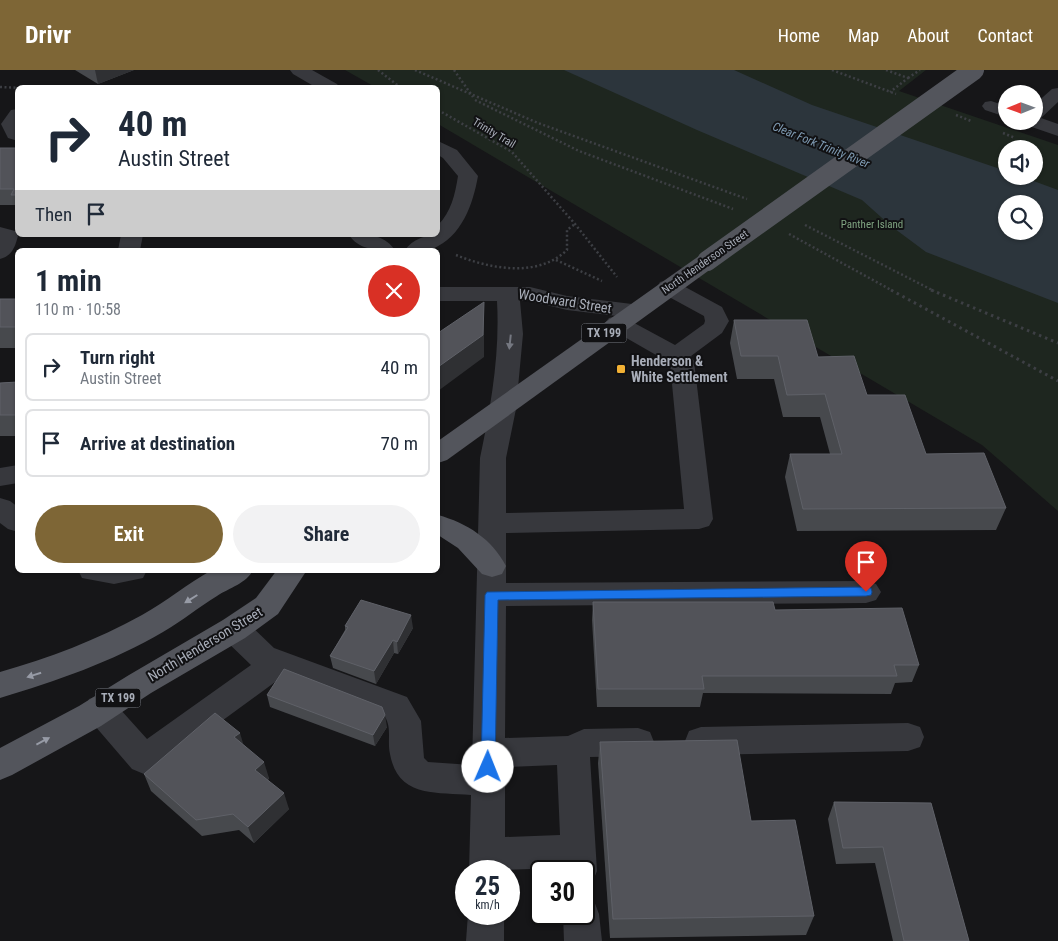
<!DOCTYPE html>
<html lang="en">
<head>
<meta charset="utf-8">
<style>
	:root { --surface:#fff; --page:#f2f2f3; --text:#1f2937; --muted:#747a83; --line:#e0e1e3; --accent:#7e6636 }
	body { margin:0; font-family:"Roboto Condensed",sans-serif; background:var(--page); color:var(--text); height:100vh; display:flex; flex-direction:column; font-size:19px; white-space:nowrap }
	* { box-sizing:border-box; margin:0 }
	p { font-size:16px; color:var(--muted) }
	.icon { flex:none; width:28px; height:28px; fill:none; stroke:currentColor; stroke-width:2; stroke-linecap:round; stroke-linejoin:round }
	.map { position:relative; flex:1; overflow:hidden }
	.drawer { position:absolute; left:15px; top:178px; width:425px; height:325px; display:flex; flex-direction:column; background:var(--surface); border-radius:8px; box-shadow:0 1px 4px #0004 }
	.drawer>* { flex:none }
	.banner { position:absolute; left:15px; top:15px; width:425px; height:152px; border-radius:8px; box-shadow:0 1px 4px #0004; background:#fff; color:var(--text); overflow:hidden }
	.needle { width:32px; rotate:269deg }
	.buttons { position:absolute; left:998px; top:15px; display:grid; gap:10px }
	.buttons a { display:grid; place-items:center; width:45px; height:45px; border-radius:50%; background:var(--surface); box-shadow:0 1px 4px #0004; font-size:25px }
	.speed { position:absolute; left:455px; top:790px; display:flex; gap:10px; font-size:25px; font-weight:700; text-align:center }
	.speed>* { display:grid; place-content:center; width:65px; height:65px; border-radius:50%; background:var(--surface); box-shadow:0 1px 4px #0004; line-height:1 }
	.speed small { font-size:12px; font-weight:400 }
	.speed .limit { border:2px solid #111; border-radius:8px; background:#fff; color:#111 }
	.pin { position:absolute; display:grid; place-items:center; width:42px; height:42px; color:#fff; margin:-51px -21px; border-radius:50% 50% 50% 0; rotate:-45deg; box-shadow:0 0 5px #0007 }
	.pin .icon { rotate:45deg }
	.me { position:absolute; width:55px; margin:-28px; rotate:1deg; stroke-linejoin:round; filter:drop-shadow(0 0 4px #0008) }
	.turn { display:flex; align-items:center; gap:18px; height:105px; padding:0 20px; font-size:22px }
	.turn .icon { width:65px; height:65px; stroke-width:2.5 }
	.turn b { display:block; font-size:35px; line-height:42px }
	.then { display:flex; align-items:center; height:48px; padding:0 20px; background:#0003; gap:10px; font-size:19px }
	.round { display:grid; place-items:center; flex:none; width:52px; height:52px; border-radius:26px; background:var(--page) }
	.summary { display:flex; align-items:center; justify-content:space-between; height:85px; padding:0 20px }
	h1 { font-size:30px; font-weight:700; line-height:38px }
	.action { display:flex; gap:10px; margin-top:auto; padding:10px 20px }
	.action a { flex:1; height:58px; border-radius:30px; background:var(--accent); color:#fff; font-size:20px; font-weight:700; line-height:58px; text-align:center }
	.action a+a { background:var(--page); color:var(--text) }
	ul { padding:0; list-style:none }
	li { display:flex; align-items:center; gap:15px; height:68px; margin:0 10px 8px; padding:0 10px; border:2px solid var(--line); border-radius:8px }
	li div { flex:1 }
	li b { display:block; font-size:19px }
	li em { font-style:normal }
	header { display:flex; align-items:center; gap:30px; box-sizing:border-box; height:70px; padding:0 25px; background:var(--accent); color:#fff }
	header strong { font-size:24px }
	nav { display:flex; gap:28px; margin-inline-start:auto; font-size:18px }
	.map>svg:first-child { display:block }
	.green { fill:#1e261f; fill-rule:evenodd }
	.water { fill:#2c353c; fill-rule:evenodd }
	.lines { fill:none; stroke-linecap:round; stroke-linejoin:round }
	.path-far1 { stroke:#3d3f44; stroke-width:2.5; stroke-dasharray:2 2.5; stroke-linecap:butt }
	.path { stroke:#3d3f44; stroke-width:3; stroke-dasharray:2.5 4; stroke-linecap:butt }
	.minor { fill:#37383d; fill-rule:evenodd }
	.major { fill:#53555c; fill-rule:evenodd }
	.major-bridge { stroke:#53555c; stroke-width:20 }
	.wall { fill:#47494d }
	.shaded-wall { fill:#2f3033 }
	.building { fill:#525359; stroke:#5f6168 }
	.oneway { fill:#757881 }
	.oneway2 { fill:#979ba6 }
	.route { fill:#1a73e8; stroke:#114b97 }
	.poi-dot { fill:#f2b134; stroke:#111113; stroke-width:2 }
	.labels { text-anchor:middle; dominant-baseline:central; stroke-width:4; stroke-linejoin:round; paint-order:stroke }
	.far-street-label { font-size:11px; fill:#a8adb8; stroke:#111113 }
	.far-park-label { font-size:11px; fill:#7fa381; stroke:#111113 }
	.far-water-label { font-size:12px; font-style:italic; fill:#7f9bb3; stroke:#111113 }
	.shield { fill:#111113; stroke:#7b7e86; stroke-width:1 }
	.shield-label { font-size:12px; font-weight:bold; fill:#a8adb8 }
	.street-label { font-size:14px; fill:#a8adb8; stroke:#111113 }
	.poi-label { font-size:14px; font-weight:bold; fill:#a8adb8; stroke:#111113; text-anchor:start }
</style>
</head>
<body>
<header>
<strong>Drivr</strong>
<nav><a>Home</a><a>Map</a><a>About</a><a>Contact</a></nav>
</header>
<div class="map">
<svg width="1058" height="871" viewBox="0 0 1058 871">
	<rect width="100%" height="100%" fill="#161618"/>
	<path class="green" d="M345 0H926L899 21 1058 75V441L982 375 438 54V18L375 17ZM1006 79H1034V106H1006ZM1006 134H1034V161H1006Z"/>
	<path class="water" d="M564 0H734L812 35 1006 101V106H1020L1058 120V233L926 182 891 156 862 130 697 60ZM1006 134H1034V161H1006Z"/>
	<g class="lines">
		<g class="path-far1">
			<polyline points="378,0 401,18"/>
			<polyline points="415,0 538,53 747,129"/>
			<polyline points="454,0 473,27"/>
			<polyline points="832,0 896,24"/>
			<polyline points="886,0 908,8 890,22"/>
			<polyline points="908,8 920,0"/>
			<polyline points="0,17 24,18"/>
			<polyline points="475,30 579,81 733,139"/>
			<polyline points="438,40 512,82 575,154 617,207"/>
			<polyline points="956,45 971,51"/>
			<polyline points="1003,63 1015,68"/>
			<polyline points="805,155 934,221"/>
			<polyline points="789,164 893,221"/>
			<path d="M456 185C490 199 538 208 567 180V160L575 154"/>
			<polyline points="556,190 602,211"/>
		</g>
		<g class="path">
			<polyline points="891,220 1058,311"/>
			<polyline points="931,220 1058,273"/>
		</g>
		<g class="minor">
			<polygon points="290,0 312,0 337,14 340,18 317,18 293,4"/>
			<polygon points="1058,18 1058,32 1041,48 1058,54 1058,66 1026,55 1024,51 1034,51 1034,35 1052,19"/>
			<polygon points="991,31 1006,36 1006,47 985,40 982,36 985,32"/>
			<polygon points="18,39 18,71 8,68 1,54 11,40"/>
			<path d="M438 71 457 80 478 106C473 134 462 167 432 179 425 182 413 180 405 180 413 169 425 165 438 165V155C451 142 455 125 458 106L443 88 438 85Z"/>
			<path d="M0 157 15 161 18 166C15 177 12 186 0 189Z"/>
			<polygon points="121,165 143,165 140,180 118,180"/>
			<path d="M349 165C367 165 383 163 395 180 377 180 360 181 349 165Z"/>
			<path d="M668 210 676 212 722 237 729 251 722 263 691 286 694 291 713 449 709 456 699 459 506 463V513L866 511 876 514 881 522 876 530 866 533 506 536 505 668 568 666 584 659 638 658 650 662 654 672 650 682 638 686 590 687 597 801 592 813 584 816V801H561V798L469 801 471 725C436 722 398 728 390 684 387 671 392 658 385 647L282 607 156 699 144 704 132 699 89 649 84 639 89 629 100 625 111 629 147 669 251 595 223 568 219 559 223 550 234 547 245 550 274 578 407 627 421 651 424 688 428 692 472 695 480 388C491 336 500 284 497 231H438V217H530L567 226 632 234 640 236 644 241 640 246 632 248 618 246 625 248 675 275 704 254 705 251 704 246 660 222 657 217 660 212ZM520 231H530L567 240 617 246 609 248 605 253 609 258 670 293 684 439 506 443V388L516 339 523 264ZM557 695 560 765 505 767V697Z"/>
			<polygon points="18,395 18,413 0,416 0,398"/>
			<polygon points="0,428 10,431 18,437 18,462 8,459 0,453"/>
			<polygon points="78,500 147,500 143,508 114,514 82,508"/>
			<polygon points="908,653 920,657 924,667 920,677 908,681 701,685 689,681 685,671 689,661 701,657"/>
			<polygon points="584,827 594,831 599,844 602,871 564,871 563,844 584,844"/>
			<polygon points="468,844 504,844 504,871 466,871"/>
		</g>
		<g class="major">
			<polygon points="707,184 715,186 718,191 715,196 447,390 438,393 438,371 665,210 699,186"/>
			<path d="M438 445C467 453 492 469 506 496L502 504 492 507 482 504 458 478 438 465Z"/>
			<path d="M212 500H253C247 513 229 518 217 526 199 537 182 551 163 562 112 592 56 611 0 628V602C49 588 97 570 142 545 166 532 188 513 212 500Z"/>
			<polygon points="277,500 307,500 278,544 245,568 151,623 101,656 12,705 0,710 0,678 79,636 129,605 223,550 256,528"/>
		</g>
		<polyline class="major-bridge" points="707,191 974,0"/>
	</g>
	<g class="wall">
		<polygon points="75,0 134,0 98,14"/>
		<polygon points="0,78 18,78 18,141 15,135 0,135"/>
		<rect x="0" y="229" width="18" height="49"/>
		<polygon points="734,250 818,287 867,325 926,384 1006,438 996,460 797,461 785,407 790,384 830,384 820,347 783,347 774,309 737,309 730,273"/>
		<polygon points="18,312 18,366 0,366 0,313"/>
		<polygon points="593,532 775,540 919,595 912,612 895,613 891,624 703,623 700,637 597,637 592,550"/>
		<polygon points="345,556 413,558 398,584 394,583 376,614 333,598 330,586 345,560"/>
		<polygon points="267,625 387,657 375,676 270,637"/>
		<polygon points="600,672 751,751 814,846 806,865 610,868 598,693"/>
		<polygon points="244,675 269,708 268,710 289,739 254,773 239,760 202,766 151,721 144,704"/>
		<polygon points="834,732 931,733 969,871 893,871 875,793 836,794 828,749"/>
	</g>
	<g class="shaded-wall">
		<polygon points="95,0 134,0 98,14"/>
		<polygon points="484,232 484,287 438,321 438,297"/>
		<polygon points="411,545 413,558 398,584 397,572"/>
		<polygon points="393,570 394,583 376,614 374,601"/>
		<polygon points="385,645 387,657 375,676 373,665"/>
		<polygon points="240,663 245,680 234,667"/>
		<polygon points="264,692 269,708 261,716 255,700"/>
		<polygon points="284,723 289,739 254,773 248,757"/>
	</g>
	<g class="building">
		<polygon points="0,78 18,78 18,125 11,125 14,119 0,119"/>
		<rect x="0" y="229" width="18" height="28"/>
		<polygon points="484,232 483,265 438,297 438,263"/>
		<polygon points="734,250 807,250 818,287 854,286 867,325 905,325 926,384 984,383 1006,438 803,439 790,384 842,384 825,324 787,325 778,286 741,286"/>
		<polygon points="18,312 18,345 0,345 0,313"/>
		<polygon points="361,530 411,545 397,572 393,570 374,601 330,586 348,557 345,556"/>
		<polygon points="593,532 773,532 775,540 902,538 919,595 894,595 897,606 702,606 704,619 598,619"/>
		<polygon points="284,599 382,637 385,645 373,665 267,625"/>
		<polygon points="215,643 240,663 234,667 264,692 255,700 284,723 248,757 233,744 196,750 144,704"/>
		<polygon points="737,670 751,751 795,750 814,846 613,849 600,672"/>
		<polygon points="834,732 931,733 969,871 904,871 883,777 843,778"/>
	</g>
	<defs><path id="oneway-solid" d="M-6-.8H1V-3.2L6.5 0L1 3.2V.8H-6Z" transform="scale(1.25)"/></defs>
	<use class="oneway" href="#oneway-solid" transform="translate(510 272) rotate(96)"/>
	<g class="oneway2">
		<use href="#oneway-solid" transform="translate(191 529) rotate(148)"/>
		<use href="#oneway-solid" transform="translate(34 605) rotate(162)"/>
		<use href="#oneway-solid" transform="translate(43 671) rotate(-28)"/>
	</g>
	<polygon class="route" points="866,517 871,518 872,522 871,525 866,526 498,530 495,697 493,701 488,703 483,701 481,697 485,525 487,522"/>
	<rect class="poi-dot" x="616" y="294" width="10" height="10" rx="2.5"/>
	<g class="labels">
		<g class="far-street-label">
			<text transform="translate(494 63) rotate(31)">Trinity Trail</text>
			<text transform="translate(705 192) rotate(-35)">North Henderson Street</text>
		</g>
		<g class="far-park-label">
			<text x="872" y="154">Panther Island</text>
		</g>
		<g class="far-water-label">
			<text transform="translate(821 75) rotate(22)">Clear Fork Trinity River</text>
		</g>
		<g class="shield">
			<rect x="581.5" y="253.5" width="45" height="19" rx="4"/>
			<rect x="95.5" y="618.5" width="45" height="19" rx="4"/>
		</g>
		<g class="shield-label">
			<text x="604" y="263">TX 199</text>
			<text x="118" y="628">TX 199</text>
		</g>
		<g class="street-label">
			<text transform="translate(565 231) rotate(9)">Woodward Street</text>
			<text transform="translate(205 574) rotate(-31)">North Henderson Street</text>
		</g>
		<g class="poi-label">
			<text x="631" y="291">Henderson &amp;<tspan x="631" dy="16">White Settlement</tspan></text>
		</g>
	</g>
</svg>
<div class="buttons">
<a><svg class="needle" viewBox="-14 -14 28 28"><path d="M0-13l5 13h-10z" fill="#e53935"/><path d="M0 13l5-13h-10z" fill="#747a83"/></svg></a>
<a><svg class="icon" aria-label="sound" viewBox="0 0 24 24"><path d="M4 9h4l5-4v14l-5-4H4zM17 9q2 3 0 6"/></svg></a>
<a><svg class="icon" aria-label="search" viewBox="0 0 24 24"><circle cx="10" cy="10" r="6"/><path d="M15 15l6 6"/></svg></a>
</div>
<div class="speed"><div>25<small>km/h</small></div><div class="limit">30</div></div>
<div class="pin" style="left:866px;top:522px;background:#d93025"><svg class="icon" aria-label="arrive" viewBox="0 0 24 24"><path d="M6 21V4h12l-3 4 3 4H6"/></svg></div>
<svg class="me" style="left:488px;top:697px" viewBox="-20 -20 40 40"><circle r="19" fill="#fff"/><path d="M0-13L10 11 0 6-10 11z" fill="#1a73e8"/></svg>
<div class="banner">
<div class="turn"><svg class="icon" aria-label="right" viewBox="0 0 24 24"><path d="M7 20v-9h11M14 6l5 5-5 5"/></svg><div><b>40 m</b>Austin Street</div></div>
<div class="then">Then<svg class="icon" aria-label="arrive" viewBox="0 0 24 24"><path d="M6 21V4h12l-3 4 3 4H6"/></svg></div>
</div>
<section class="drawer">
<div class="summary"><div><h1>1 min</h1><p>110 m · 10:58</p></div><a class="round" style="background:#d93025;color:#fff"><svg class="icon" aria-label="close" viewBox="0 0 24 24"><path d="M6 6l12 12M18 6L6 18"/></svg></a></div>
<ul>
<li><svg class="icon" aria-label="right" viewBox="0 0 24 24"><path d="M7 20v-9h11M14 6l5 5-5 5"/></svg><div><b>Turn right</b><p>Austin Street</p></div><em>40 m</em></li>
<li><svg class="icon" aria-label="arrive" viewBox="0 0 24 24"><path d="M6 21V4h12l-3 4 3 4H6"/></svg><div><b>Arrive at destination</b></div><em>70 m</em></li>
</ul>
<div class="action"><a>Exit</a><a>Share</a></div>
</section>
</div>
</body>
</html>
